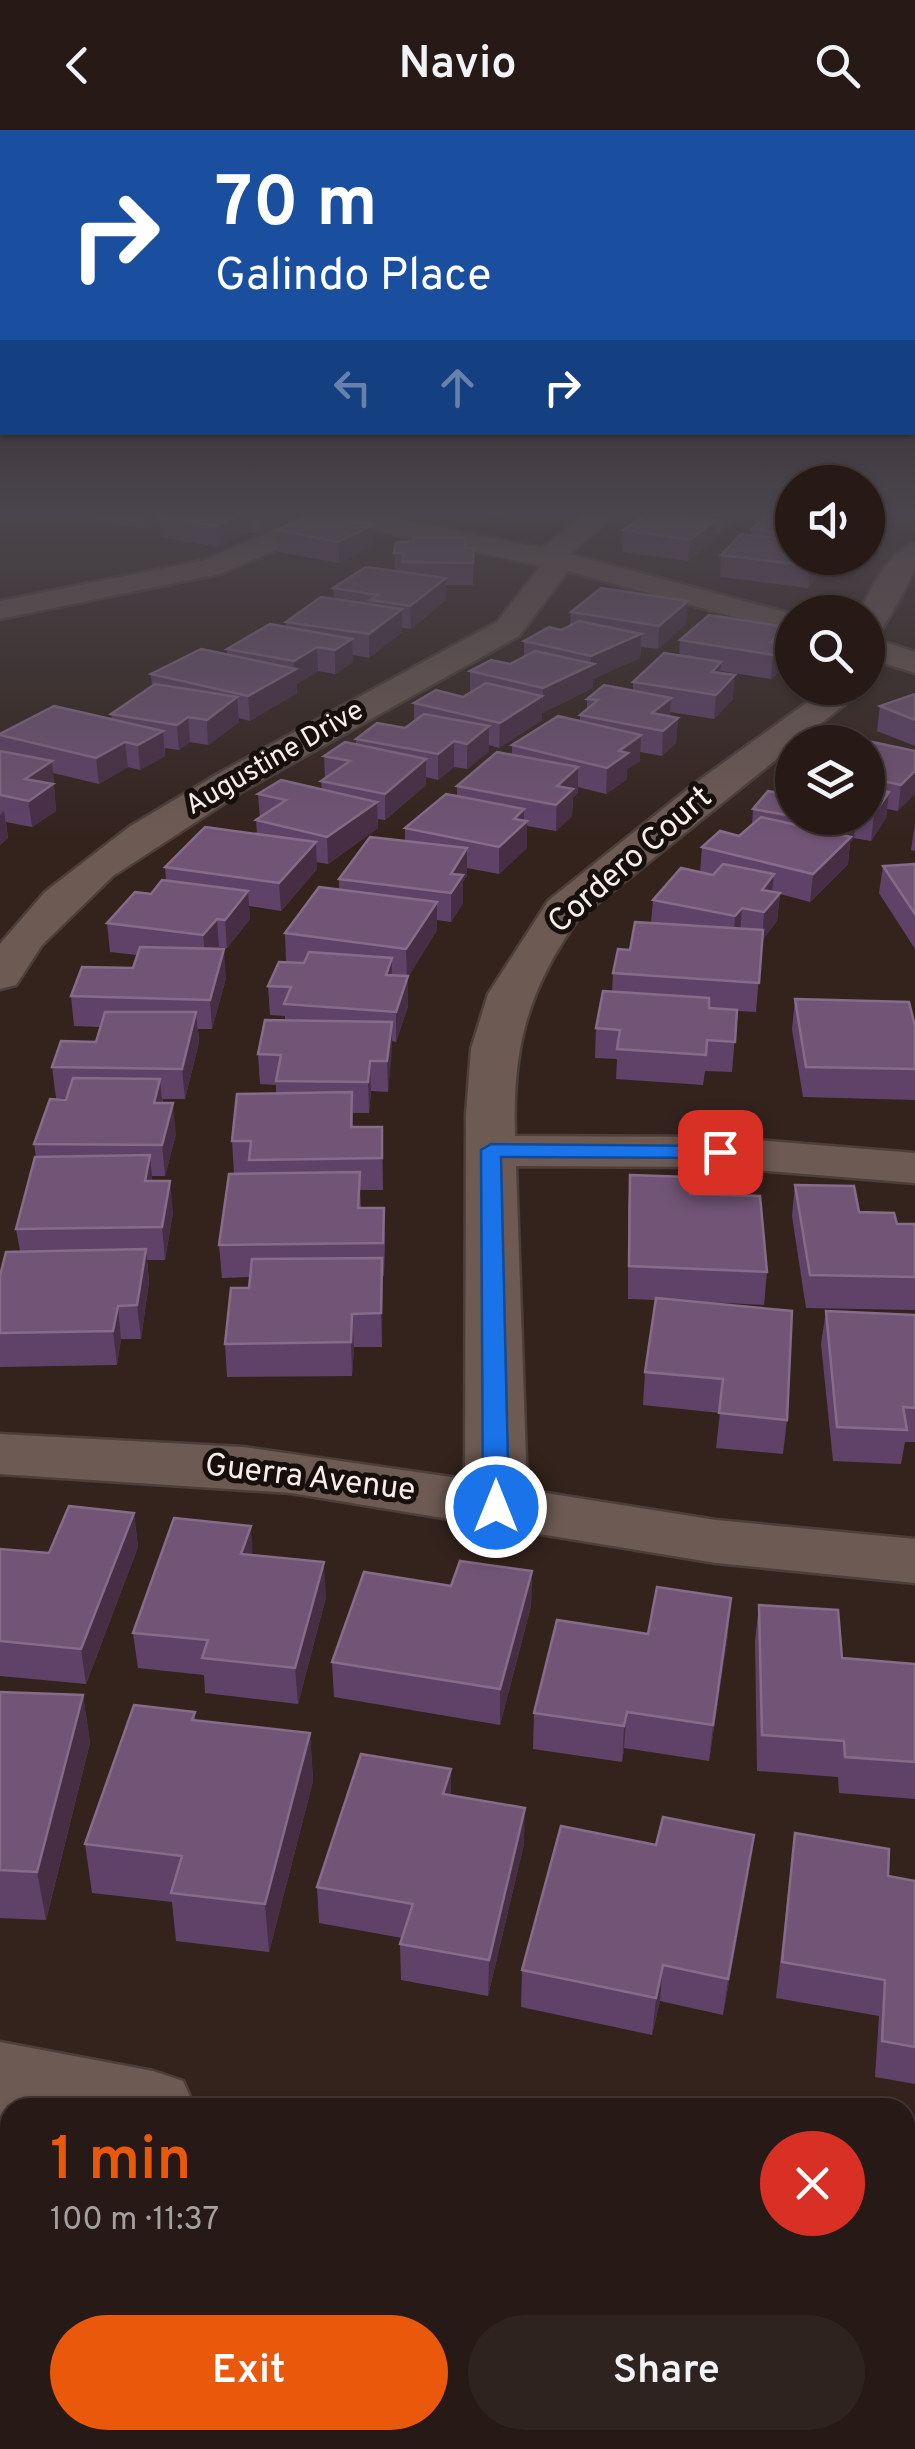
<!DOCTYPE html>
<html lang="en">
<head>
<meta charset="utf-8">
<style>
	:root { --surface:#271a16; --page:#2f231f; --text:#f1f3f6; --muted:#a4a1a1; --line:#433835; --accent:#ea580c }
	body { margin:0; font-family:Overpass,sans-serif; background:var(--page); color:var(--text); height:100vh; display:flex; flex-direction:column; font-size:38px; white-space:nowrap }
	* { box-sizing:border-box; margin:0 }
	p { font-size:32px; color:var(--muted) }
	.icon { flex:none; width:55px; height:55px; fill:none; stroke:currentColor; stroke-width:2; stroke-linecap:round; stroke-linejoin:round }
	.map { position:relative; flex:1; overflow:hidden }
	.panel { position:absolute; left:0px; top:1968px; width:915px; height:352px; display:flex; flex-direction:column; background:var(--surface); border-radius:30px 30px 0 0; box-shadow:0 2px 8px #0004,0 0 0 2px var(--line) }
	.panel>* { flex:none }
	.top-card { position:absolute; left:0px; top:0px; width:915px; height:305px; box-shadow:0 2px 8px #0004,0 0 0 2px var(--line); background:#1a4fa0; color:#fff; overflow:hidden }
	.tools { position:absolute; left:775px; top:335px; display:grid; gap:20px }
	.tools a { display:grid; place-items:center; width:110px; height:110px; border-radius:50%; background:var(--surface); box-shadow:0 2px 8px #0004,0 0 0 2px var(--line); font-size:50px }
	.pin { position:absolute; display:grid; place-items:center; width:85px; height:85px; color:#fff; margin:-42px; border-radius:20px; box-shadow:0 5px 15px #0006 }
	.me { position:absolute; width:110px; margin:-55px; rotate:0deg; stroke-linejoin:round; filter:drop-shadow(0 0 8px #0008) }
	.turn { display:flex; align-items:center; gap:35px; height:210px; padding:0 50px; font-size:45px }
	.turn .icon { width:130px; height:130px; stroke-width:2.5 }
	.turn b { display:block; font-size:70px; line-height:85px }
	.lanes { display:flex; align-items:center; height:95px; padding:0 50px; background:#0003; justify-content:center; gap:50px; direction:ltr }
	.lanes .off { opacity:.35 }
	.round { display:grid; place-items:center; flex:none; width:105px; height:105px; border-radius:52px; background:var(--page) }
	.summary { display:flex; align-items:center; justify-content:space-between; height:170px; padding:0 50px }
	h1 { font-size:60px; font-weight:600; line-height:75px; color:var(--accent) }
	.primary-button { display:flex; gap:20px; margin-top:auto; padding:20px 50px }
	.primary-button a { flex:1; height:115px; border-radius:60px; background:var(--accent); color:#fff; font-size:40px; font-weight:600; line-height:115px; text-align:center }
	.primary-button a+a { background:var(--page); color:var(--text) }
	header { display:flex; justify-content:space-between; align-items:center; height:130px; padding:0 50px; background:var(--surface); font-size:45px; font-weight:600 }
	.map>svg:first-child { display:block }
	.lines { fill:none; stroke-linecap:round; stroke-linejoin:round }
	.minor-casing { stroke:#4c3e39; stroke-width:5 }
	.minor { fill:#6d5a53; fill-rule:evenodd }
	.wall { fill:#604269 }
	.shaded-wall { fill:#482e45 }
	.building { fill:#715476; stroke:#866c88; stroke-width:2.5 }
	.route { fill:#1a73e8; stroke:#114b97; stroke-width:2.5 }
	.labels { text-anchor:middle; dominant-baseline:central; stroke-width:10; stroke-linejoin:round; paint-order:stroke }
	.far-street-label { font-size:28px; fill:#f9eee9; stroke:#160f0c }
	.street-label { font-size:32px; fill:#f9eee9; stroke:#160f0c }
</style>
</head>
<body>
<header><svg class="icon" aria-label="back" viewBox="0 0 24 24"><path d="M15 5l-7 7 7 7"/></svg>Navio<svg class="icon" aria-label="search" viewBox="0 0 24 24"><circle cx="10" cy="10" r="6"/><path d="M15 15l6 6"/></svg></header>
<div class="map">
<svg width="915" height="2319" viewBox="0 0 915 2319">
	<rect width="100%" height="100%" fill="#34231d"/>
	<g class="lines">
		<g class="minor-casing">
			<g id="minor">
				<polygon points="313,383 366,383 542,418 587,383 618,383 570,424 792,484 792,503 568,441 519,506 248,658 113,746 42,815 16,855 0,859 0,814 45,762 129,697 221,642 497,492 541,436 337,393 223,443 0,489 0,471 205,430"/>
				<path d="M915 413C915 421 915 431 915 438 914 445 879 506 875 509L915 522V543L868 528V482H860C870 460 889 420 915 413Z"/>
				<path d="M827 558H865L578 789C527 861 512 919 515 1006L720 1007 915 1023V1053L720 1037 516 1036 527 1360 716 1390 915 1409V1453L716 1433 291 1363 0 1344V1304L243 1317 465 1349 466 985 471 919 488 864 548 771 694 654Z"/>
				<polygon points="0,1912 153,1941 183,1951 195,1978 10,1978 10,1988 0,1986"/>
				<polygon points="905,2091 915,2093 915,2179 905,2177"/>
			</g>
		</g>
		<use href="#minor" class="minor"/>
	</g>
	<g class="wall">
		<polygon points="88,383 283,383 283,393 262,404 250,402 217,417 161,407 159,391 144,399 89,390"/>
		<polygon points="478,383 518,383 509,388"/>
		<polygon points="648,383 742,383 741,385 720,405 714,404 713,411 688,431 622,422 623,400"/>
		<polygon points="792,383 792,428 832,428 829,431 817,429 816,448 808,458 720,447 721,425 751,405 752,399"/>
		<polygon points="868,383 890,383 887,386"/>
		<polygon points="349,384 349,391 373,395 373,416 339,433 278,422 277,400"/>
		<polygon points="474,418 473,455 446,455 446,470 411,499 402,498 402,502 369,528 353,525 353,532 335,544 318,541 297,554 297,563 250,591 239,588 239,592 208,615 190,612 179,620 165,618 165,626 140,640 128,637 99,654 53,643 56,681 32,697 6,692 8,708 0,715 0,604 112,589 111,584 152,556 151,544 227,524 227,519 286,497 286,492 334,469 333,458 395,441 394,423"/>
		<polygon points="571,482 686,494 658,519 641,517 640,528 593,549 593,558 542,583 542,590 499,618 489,615 489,621 467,639 454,637 438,650 426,647 426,655 385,690 378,689 378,698 328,734 316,732 317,739 281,781 249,776 250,789 227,818 219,817 218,819 226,848 212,899 198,899 199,912 185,969 162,969 176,1004 165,1046 152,1046 152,1051 173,1082 165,1130 147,1130 149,1152 141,1209 121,1209 117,1235 0,1237 0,1146 20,1121 16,1099 36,1027 34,1014 66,968 56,968 52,937 96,912 100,897 74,896 71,866 133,838 137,825 110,822 107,793 151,764 166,751 165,737 257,704 256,690 260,688 258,664 322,659 321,651 325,648 324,626 356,615 356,609 405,598 414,591 414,573 463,567 470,562 470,541 510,534 524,526 524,511 561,500 570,495"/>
		<polygon points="786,497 783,538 771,549 721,541 733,569 714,589 670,582 670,586 678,588 676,613 662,626 640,622 640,631 627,639 627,649 606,664 578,657 578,663 573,667 572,686 556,701 527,696 527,718 499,744 467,738 467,746 463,751 463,773 451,792 437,790 437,800 408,847 408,876 396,912 392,911 388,962 371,961 369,983 353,983 353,997 382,997 383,1060 360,1060 361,1078 384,1078 385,1111 384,1146 382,1146 382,1217 354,1217 352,1246 227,1247 225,1214 249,1158 250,1147 222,1148 219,1115 250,1044 234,1043 232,1011 276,963 276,955 260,954 258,924 285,890 285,886 270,885 268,856 286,832 285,803 339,760 339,749 405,711 405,698 457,666 457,656 512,625 512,615 580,591 580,585 587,580 587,569 633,561 633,552 679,526 680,510"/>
		<polygon points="915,564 915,616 877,601 880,576"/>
		<polygon points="868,612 915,621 898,681 887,679 886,688 871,711 854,708 850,712 848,734 810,772 780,764 777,791 762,810 756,882 737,881 732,942 705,941 703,955 616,949 617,929 595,928 596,898 612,862 613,843 651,793 653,770 700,742 702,717 739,706 752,695 753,679 792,665 792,688 868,688"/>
		<polygon points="915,693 915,721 911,720"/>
		<polygon points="915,734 915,819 879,763 883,736"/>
		<polygon points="795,869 915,896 915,970 803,967 792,899"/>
		<polygon points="630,1045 690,1064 767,1142 764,1175 686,1171 787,1290 783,1324 716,1318 720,1283 643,1275 645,1242 656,1170 628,1169 628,1077"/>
		<polygon points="795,1055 859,1082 897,1094 915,1094 915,1180 806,1178 792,1086"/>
		<polygon points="826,1181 915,1185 915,1312 905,1312 901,1334 833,1331 821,1214"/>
		<polygon points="134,1383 138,1417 86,1554 0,1546 0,1419 49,1423"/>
		<polygon points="253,1425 326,1467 298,1574 205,1563 204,1545 138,1538 133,1503"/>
		<polygon points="532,1441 531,1476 500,1595 334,1567 332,1532 451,1456"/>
		<polygon points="759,1475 842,1528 915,1534 915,1669 839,1663 838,1647 757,1641 755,1511"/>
		<polygon points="648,1504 728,1504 709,1631 624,1618 622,1632 533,1619 534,1583"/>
		<polygon points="0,1562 83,1565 90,1613 46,1790 0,1788"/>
		<polygon points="195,1582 195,1591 310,1603 313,1651 269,1822 176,1811 172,1772 92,1763 85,1714"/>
		<polygon points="451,1639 451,1665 524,1714 488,1866 401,1850 400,1814 402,1808 319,1793 317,1757"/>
		<polygon points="795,1703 888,1746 915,1751 915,1954 875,1947 879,1886 776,1868"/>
		<polygon points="656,1715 749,1741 723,1885 660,1871 652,1905 521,1877 522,1840"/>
	</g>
	<g class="shaded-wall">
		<polygon points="143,383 176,383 159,386 159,391 144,399"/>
		<polygon points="244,383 249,383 250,402 217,417 216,396"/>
		<polygon points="261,383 283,383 283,393 262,404"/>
		<polygon points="723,383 742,383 741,385 720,405"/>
		<polygon points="715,390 713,411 688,431 690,410"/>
		<polygon points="373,395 373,416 339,433 338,412"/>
		<polygon points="816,428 818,428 816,448 808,458 810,436"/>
		<polygon points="446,448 446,470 411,499 410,476"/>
		<polygon points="688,471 686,494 658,519 659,496"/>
		<polygon points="402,479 402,502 369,528 369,504"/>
		<polygon points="786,497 783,538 771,549 773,525 771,512"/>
		<polygon points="641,504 640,528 593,549 593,558 542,583 543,558 591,535 591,526"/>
		<polygon points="352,509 353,532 335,544 335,520"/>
		<polygon points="317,517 318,541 297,554 297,563 250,591 248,566 294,540 294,531"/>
		<polygon points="721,532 720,556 710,566 712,542"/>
		<polygon points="735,545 733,569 714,589 716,565"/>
		<polygon points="542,566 542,590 499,618 500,593"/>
		<polygon points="237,567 239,592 208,615 207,590"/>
		<polygon points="671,568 669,592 652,583"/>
		<polygon points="188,587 190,612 179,620 177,595"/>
		<polygon points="678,588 676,613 662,626 663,601"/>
		<polygon points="489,596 489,621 467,639 467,614"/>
		<polygon points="163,601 165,626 140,640 138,615"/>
		<polygon points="641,605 640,631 627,639 627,649 606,664 607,638 619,621"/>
		<polygon points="454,611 454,637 438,650 438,624"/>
		<polygon points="125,612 128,637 99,654 96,628"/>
		<polygon points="426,629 426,655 385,690 385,664"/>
		<polygon points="52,631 56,681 32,697 25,649"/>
		<polygon points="578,637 578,663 573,667 572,686 556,701 557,656"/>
		<polygon points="915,641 915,664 898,681 901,655"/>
		<polygon points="889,662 886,688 871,711 874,684"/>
		<polygon points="377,672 378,698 328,734 327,707"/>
		<polygon points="524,679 524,694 527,691 527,718 499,744 499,717 514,689"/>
		<polygon points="4,681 8,708 0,715 0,685"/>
		<polygon points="852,688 856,688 854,708 850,712 848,734 810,772 813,744 844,713 846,695"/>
		<polygon points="316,712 317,739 281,781 279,753"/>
		<polygon points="467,718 467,746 463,751 463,773 451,792 451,744"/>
		<polygon points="774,744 771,772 762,760"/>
		<polygon points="248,761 250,789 227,818 225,790"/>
		<polygon points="780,763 777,791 762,811 764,782"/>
		<polygon points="437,772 437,800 408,847 408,876 396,912 396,882 407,848 406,819"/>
		<polygon points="742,778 740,806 733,815 735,786"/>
		<polygon points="217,789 219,817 206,834 203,805"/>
		<polygon points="224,819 226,848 212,899 210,870"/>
		<polygon points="392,828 392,857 386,845"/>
		<polygon points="196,882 199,912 185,969 182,939"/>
		<polygon points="392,892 392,922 388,962 387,931"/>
		<polygon points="370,931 371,961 369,983 368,952"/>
		<polygon points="160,949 163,980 154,973"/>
		<polygon points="173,973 176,1004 165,1046 162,1015"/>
		<polygon points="150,1025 153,1057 145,1051"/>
		<polygon points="170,1051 173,1082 165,1130 162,1097"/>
		<polygon points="146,1119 149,1152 141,1209 137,1175"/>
		<polygon points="382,1128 383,1160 382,1217 381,1183"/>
		<polygon points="118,1176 121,1209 117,1235 113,1201"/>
		<polygon points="352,1184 354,1217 352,1246 351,1212"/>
		<polygon points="134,1383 138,1417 86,1554 81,1519"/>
		<polygon points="251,1396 253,1430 241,1424"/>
		<polygon points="324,1432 326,1467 298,1574 295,1538"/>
		<polygon points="532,1441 531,1476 500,1595 500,1559"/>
		<polygon points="731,1468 728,1504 709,1631 713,1595"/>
		<polygon points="83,1565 90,1613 46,1790 37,1742"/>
		<polygon points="627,1582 624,1618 622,1632 624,1596"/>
		<polygon points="310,1603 313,1651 269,1822 265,1774"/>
		<polygon points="451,1639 451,1675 443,1664"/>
		<polygon points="525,1678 524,1714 488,1866 489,1830"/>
		<polygon points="754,1705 749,1741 723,1885 728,1849"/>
		<polygon points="663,1835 660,1871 652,1905 656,1868"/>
		<polygon points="0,2100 6,2127 0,2155"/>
		<polygon points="10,2228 10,2310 14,2310 12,2319 0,2319 0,2275"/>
		<polygon points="314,2310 328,2310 326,2319 312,2319"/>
	</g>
	<g class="building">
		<polygon points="166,383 244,383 216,396 159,386"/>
		<polygon points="315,383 339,383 349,384 340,389 373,395 338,412 277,400"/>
		<polygon points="648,383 661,383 715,390 690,410 623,400"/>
		<polygon points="769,383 792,383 792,404 752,399"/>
		<polygon points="741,404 792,410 792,428 816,428 810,436 721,425"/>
		<polygon points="414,408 466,408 465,418 474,418 473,433 402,432 404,423 394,423 396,412 413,412"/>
		<polygon points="366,437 446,448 410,476 370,470 378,465 333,458"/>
		<polygon points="601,458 688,471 659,496 571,482"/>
		<polygon points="321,467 402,479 369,504 286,492"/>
		<polygon points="709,485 786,497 771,512 785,514 773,525 680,510"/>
		<polygon points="579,491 641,504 591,526 524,511 549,497 561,500"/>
		<polygon points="270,494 352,509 335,520 317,517 294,531 227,519"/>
		<polygon points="201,519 296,539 248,566 151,544"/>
		<polygon points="535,521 594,534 543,558 470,541 491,530 510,534"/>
		<polygon points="664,523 721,532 712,542 735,545 716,565 633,552"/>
		<polygon points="486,553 542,566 500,593 414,573 436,560 463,567"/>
		<polygon points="155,554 237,567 207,590 188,587 177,595 111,584"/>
		<polygon points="604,555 671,568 652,583 678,588 663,601 580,585 598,570 587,569"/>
		<polygon points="915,564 915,590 880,576"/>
		<polygon points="54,576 163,601 138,615 125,612 96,628 0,605 0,604"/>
		<polygon points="424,584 489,596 467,614 454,611 438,624 356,609 377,593 405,598"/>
		<polygon points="558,586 641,605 619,621 628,623 607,638 512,615"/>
		<polygon points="849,607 915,621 915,641 901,655 868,648 868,612 843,612"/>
		<polygon points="345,612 426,629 385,664 321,651 350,631 324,626"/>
		<polygon points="0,621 52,631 25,649 53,654 29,671 0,665"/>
		<polygon points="497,622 578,637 557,656 573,659 556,675 457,656"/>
		<polygon points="281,650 377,672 327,707 256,690 286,670 258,664"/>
		<polygon points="868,658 889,662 874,684 868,683"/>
		<polygon points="768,661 792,665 792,686 753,679"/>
		<polygon points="446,664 524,679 514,689 527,691 499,717 405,698"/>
		<polygon points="761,687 851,707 813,744 702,717 720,701 739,706"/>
		<polygon points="804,688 852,688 846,695"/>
		<polygon points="205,697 316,712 279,753 165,737"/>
		<polygon points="370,707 467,718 451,744 463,745 451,763 339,749"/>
		<polygon points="723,734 774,744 762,760 780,763 764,782 742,778 735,786 653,770 681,738 713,745"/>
		<polygon points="915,734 915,784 883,736"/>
		<polygon points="162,750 248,761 225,790 217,789 203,805 107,793 135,762 151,764"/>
		<polygon points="319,757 437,772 406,819 285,803"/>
		<polygon points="635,792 763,800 759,853 613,843 618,819 630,820"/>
		<polygon points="140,817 224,819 210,870 71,866 82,837 133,838"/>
		<polygon points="309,822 392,828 386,845 408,846 396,882 284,874 291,857 268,856 279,832 304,833"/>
		<polygon points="603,861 709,868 709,878 737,880 735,912 707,910 706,925 617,919 620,900 596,898"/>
		<polygon points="795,869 909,872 915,896 915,939 806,937"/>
		<polygon points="105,882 196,882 182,939 52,937 61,911 96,912"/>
		<polygon points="265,890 392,892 387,931 370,931 368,952 276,951 281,925 258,924"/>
		<polygon points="73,948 160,949 154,973 173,973 162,1015 34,1014 50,969 66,970"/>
		<polygon points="352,962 351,997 382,997 382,1028 249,1030 251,1011 232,1011 237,964"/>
		<polygon points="150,1025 145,1051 170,1051 162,1097 16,1099 35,1027"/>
		<polygon points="360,1042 358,1078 384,1078 383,1113 219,1115 229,1044"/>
		<polygon points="630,1045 689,1047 690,1064 760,1066 767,1142 629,1136"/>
		<polygon points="795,1055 854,1056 859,1082 894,1083 897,1094 915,1094 915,1147 810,1145"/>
		<polygon points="146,1119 137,1175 118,1176 113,1201 0,1203 0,1146 6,1122"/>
		<polygon points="382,1128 381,1183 352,1184 351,1212 225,1214 231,1158 249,1158 252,1129"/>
		<polygon points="656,1168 792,1181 787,1290 719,1283 723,1249 645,1242"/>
		<polygon points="826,1181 915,1185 915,1278 903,1277 907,1300 837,1297"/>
		<polygon points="69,1376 134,1383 81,1519 0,1511 0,1419 49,1423"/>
		<polygon points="174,1388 251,1396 241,1424 324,1432 295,1538 202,1528 208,1510 133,1503"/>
		<polygon points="460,1431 532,1441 500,1559 332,1532 364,1442 451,1456"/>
		<polygon points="657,1457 731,1468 713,1595 627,1582 624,1596 534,1583 557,1490 648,1504"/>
		<polygon points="759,1475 838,1480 842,1528 915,1534 915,1632 845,1627 844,1611 762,1605"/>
		<polygon points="0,1562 83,1565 37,1742 0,1740"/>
		<polygon points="134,1575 195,1582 192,1590 310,1603 265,1774 171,1763 182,1726 85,1714"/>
		<polygon points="361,1624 451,1639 443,1664 525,1678 489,1830 400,1814 413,1774 317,1757"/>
		<polygon points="663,1687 754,1705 728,1849 663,1835 656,1868 522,1840 561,1696 656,1715"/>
		<polygon points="795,1703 889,1719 888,1746 915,1751 915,1917 882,1911 885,1850 782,1832"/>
		<polygon points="0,2227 10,2227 0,2275"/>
		<polygon points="905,2274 913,2276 910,2319 662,2319 663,2310 905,2310"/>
		<polygon points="71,2310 314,2310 312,2319 68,2319"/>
		<polygon points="371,2310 616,2310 614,2319 369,2319"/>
	</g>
	<linearGradient id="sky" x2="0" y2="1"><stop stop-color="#1d1310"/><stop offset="0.54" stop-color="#4a454c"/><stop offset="1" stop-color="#4a454c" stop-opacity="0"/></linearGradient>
	<rect width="915" height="707" fill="url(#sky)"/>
	<polygon class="route" points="491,1014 720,1016 730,1022 720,1028 501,1027 509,1377 496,1385 483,1377 481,1020"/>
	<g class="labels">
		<g class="far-street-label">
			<text transform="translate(275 629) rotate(-30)">Augustine Drive</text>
		</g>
		<g class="street-label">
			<text transform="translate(631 731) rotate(-41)">Cordero Court</text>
			<text transform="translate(310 1349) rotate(7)">Guerra Avenue</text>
		</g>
	</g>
</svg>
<div class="tools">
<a><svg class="icon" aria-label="sound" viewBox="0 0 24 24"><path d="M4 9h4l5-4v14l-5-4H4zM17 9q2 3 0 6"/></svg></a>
<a><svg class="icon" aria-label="search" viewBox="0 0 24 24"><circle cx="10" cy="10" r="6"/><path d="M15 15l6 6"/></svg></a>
<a><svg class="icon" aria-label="layers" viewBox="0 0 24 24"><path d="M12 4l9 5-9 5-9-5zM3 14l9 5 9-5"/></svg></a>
</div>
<div class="pin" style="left:720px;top:1022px;background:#d93025"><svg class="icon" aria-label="arrive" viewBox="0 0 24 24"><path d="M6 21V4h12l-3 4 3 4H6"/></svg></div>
<svg class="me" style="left:496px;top:1377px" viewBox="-20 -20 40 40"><circle r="17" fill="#1a73e8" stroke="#fff" stroke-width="3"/><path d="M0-11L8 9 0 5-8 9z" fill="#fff"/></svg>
<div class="top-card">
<div class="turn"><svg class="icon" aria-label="right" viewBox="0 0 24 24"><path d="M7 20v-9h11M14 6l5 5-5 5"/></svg><div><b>70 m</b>Galindo Place</div></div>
<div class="lanes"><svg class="icon off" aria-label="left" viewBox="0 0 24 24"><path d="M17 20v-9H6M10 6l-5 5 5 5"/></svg><svg class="icon off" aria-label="ahead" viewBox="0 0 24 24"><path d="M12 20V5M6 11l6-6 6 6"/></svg><svg class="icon" aria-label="right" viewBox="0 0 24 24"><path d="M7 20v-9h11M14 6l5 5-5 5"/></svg></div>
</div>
<section class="panel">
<div class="summary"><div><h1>1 min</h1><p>100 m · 11:37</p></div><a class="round" style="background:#d93025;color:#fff"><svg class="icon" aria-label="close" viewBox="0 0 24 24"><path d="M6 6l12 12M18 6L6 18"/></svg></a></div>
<div class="primary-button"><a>Exit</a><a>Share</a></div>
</section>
</div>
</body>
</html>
